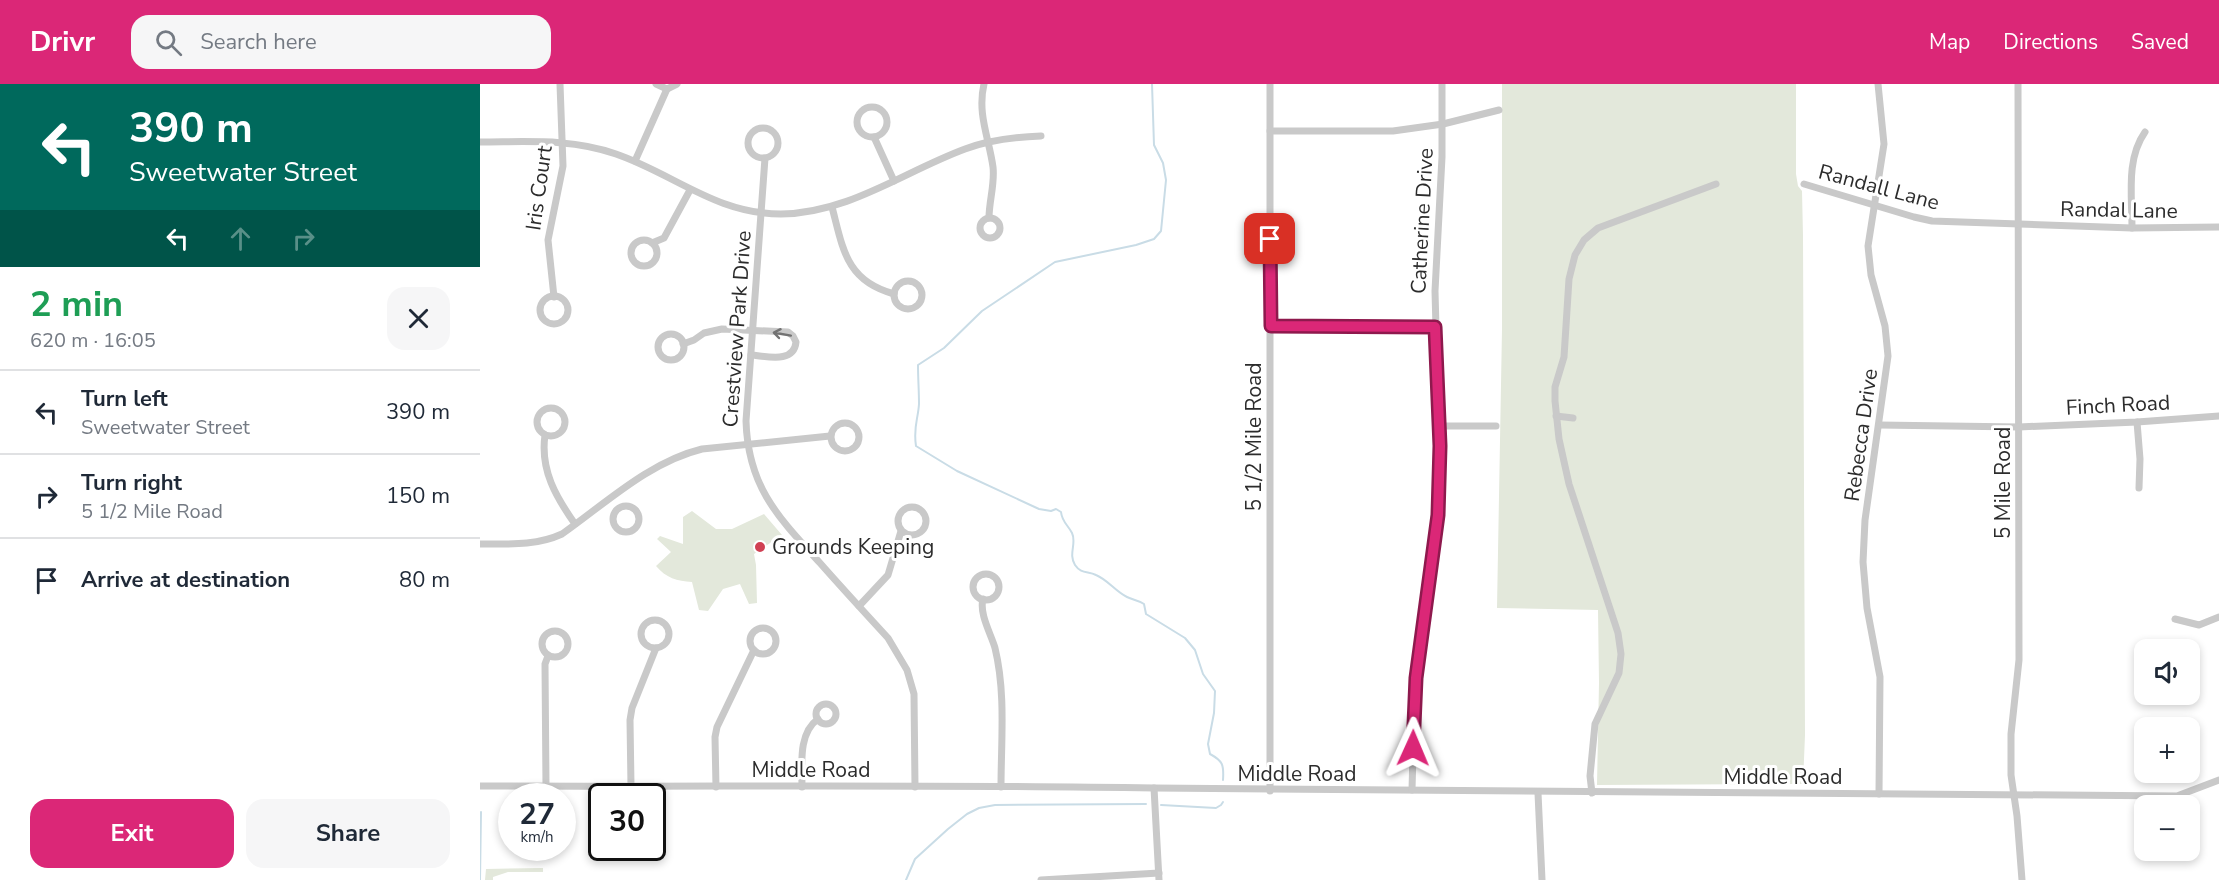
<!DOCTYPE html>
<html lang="en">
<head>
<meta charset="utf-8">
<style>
	:root { --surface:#fff; --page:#f6f6f7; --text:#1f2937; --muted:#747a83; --line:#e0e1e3; --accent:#db2777 }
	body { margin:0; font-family:"Nunito Sans",sans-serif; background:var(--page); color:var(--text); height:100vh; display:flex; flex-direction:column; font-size:22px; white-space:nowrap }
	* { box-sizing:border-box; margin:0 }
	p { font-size:20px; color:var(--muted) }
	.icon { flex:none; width:33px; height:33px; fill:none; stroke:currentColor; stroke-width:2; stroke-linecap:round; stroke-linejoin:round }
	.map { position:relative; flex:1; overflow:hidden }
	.details { display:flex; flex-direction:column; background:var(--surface); width:480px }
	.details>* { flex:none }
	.top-card { background:#00695c; color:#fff; overflow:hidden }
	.controls { position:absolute; left:1654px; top:555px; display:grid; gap:12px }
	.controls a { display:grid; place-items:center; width:66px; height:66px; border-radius:12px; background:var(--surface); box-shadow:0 3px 9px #0003; font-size:30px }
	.speed { position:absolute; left:18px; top:699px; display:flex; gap:12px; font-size:30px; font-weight:700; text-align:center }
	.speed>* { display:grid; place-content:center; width:78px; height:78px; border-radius:50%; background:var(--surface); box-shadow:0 3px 9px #0003; line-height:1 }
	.speed small { font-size:15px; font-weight:400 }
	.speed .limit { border:3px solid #111; border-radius:9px; background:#fff; color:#111 }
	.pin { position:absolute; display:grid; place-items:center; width:51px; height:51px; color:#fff; margin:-26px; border-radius:12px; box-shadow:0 3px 9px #0006 }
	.me { position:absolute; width:66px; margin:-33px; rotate:1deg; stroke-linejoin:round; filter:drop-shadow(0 0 4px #0008) }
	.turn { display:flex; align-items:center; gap:21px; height:126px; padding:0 30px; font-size:27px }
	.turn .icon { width:78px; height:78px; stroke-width:2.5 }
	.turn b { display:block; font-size:42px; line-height:51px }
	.lanes { display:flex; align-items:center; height:57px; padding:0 30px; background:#0003; justify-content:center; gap:30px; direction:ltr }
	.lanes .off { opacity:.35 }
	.round { display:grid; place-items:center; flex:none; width:63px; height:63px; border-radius:18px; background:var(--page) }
	.summary { display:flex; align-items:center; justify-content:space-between; height:102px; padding:0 30px }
	h1 { font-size:36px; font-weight:700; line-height:45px; color:#1e9e55 }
	.cta { display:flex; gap:12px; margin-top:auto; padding:12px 30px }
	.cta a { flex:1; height:69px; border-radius:18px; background:var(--accent); color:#fff; font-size:24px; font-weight:700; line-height:69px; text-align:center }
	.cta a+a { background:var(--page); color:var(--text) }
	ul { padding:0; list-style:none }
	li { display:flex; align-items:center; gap:18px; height:84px; padding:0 30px; border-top:2px solid var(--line) }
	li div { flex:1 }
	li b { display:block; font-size:22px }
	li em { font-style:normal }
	header { display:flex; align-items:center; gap:36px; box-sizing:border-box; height:84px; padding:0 30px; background:var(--accent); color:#fff }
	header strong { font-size:28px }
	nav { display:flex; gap:33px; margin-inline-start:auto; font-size:21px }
	.search { width:420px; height:54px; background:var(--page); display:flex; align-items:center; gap:15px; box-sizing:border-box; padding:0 21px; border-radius:18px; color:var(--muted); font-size:22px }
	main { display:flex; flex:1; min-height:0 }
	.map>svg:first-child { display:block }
	.green { fill:#e3e8db }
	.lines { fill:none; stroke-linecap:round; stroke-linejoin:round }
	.stream { stroke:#c9dce6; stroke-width:2 }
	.street { stroke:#c9c9c9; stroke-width:7 }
	.oneway { stroke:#737373 }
	.route-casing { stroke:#8e194d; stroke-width:15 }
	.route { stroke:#db2777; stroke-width:10 }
	.poi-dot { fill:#d04053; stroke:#fff; stroke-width:2 }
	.labels { text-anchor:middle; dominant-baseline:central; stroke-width:6; stroke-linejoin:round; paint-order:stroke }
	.street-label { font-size:21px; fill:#2c2c2c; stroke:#fff }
	.poi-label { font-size:21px; fill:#2c2c2c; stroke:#fff; text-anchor:start }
</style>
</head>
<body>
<header>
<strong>Drivr</strong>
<div class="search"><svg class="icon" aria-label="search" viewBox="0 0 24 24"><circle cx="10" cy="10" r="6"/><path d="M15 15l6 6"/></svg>Search here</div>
<nav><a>Map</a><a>Directions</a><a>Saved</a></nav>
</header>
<main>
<section class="details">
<div class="top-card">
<div class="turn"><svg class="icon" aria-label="left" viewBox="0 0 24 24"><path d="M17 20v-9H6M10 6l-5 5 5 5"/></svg><div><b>390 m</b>Sweetwater Street</div></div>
<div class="lanes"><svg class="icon" aria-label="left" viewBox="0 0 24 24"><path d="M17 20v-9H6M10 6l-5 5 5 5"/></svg><svg class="icon off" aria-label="ahead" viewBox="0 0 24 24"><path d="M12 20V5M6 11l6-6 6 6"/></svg><svg class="icon off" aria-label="right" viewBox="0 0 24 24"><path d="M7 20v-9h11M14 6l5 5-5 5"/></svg></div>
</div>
<div class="summary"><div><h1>2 min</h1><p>620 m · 16:05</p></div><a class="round"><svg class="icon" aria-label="close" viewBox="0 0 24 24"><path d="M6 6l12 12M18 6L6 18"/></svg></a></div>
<ul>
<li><svg class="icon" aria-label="left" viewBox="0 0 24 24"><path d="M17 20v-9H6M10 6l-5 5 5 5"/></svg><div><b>Turn left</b><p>Sweetwater Street</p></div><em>390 m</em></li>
<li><svg class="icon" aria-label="right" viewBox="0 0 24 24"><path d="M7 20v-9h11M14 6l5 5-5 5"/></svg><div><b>Turn right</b><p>5 1/2 Mile Road</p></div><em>150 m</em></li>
<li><svg class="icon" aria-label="arrive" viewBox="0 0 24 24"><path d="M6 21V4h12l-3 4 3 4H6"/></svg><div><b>Arrive at destination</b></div><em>80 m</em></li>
</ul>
<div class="cta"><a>Exit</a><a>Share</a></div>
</section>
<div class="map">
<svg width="1739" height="796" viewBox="0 0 1739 796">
	<rect width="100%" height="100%" fill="#fff"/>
	<g class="green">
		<polygon points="1022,0 1316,0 1316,90 1318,102 1322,107 1323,152 1325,651 1323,700 1117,701 1119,599 1118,526 1017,524 1022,245"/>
		<path d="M212 427 236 445H252L284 430 302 451 274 470 276 481 277 519 269 520 260 500 243 505 228 527 219 526 212 498C197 497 186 494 176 482L191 468 177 455 180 452 203 460V433Z"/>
		<polygon points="63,784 63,788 28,788 13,793 13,796 5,796 6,785"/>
	</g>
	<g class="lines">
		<g class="stream">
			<path d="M672 0 674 61 683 79 686 96 681 147 674 155 656 161 575 178 502 227 464 264 438 281C438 294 439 307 439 320 438 336 433 343 436 362L477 387 559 425 571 427 576 425 581 428C582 438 588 441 592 449 597 459 588 470 595 481 601 490 608 487 616 491 628 496 635 507 647 513 653 516 658 516 664 520L666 530 705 554 715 566 723 590 735 607 734 629 728 660 730 670C743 677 744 681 743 696"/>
			<polyline points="681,721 736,724 741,721 743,718"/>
			<polyline points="0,796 1,728"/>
			<polyline points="426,796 435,775 468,745 487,730 499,724 515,721 666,720"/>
		</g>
		<g class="street">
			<polyline points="176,0 187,5 197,0"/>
			<path d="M504 0C497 30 509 54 513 83 515 100 509 117 509 134"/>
			<polyline points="1398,0 1404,60 1388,162 1391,191 1405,242 1408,272 1385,436 1383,478 1387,524 1400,593 1399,710"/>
			<polyline points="1538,0 1539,576 1531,650 1531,691 1537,732 1542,796"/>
			<circle cx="392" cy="38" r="15"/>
			<circle cx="283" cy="59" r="15"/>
			<polyline points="790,47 913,47 963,40 1019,26"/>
			<polyline points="394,53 414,97"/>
			<path d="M0 58C46 58 91 54 136 70 194 90 236 130 301 130 369 129 423 88 485 65 509 56 535 53 561 52"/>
			<path d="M285 74 266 337C268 403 298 433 340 479 362 504 385 529 408 554L427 586 434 610 435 703"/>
			<polyline points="155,77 187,5"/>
			<polyline points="1324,100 1434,133 1452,137 1652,144 1739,143"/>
			<path d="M352 123C363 165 366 197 414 210"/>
			<circle cx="510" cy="144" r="10"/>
			<path d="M1652 144C1652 111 1646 75 1665 48"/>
			<circle cx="164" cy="169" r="13"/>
			<polyline points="172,159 184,154 210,106"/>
			<circle cx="428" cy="211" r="14"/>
			<circle cx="74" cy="226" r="14"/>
			<polyline points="74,213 68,156 83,82 80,0"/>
			<polyline points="791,241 955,243"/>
			<circle cx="191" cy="263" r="13"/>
			<path d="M203 260 214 256 224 249 242 245 308 248 313 252 316 258C314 280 286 272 271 271"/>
			<circle cx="71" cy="338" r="14"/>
			<polyline points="1076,332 1093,334"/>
			<polyline points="1657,338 1660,375 1659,404"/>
			<circle cx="365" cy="353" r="14"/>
			<polyline points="1399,341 1539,343 1657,338 1739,332"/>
			<polyline points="959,342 1016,342"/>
			<path d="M65 351C60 386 76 413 95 440"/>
			<circle cx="146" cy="435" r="13"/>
			<circle cx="432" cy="437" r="14"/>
			<path d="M0 460C28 460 56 462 82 450 126 419 169 378 222 365L350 352"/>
			<circle cx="506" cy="503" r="13"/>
			<path d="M503 515C499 530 511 550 515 564 526 609 521 658 521 703"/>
			<polyline points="379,522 408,491 421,447"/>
			<polyline points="1695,535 1719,541 1739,533"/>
			<circle cx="175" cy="550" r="14"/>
			<circle cx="283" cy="557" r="13"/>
			<circle cx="75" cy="560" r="13"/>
			<circle cx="346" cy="630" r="10"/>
			<path d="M0 702C224 703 449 700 674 704 1015 709 1356 711 1697 712L1739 696"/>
			<polyline points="66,702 65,580 68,572"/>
			<polyline points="151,702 150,636 152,624 176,564"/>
			<polyline points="236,703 235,653 237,643 274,566"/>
			<path d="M322 703C322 681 318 649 338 635"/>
			<polyline points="674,704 679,796"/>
			<polyline points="932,706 935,594 955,464 960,395 955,207 962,73 962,0"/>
			<polyline points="790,707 790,0"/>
			<polyline points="1058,709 1062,796"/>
			<polyline points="1112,709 1110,692 1115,640 1139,589 1141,570 1138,549 1089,400 1079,355 1075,317 1075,303 1084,273 1089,195 1095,171 1104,156 1118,144 1236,100"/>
			<polyline points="561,796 679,789"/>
		</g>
	</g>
	<defs><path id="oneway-shaft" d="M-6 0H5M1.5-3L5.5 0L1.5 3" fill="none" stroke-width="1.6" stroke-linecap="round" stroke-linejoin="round" transform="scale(1.5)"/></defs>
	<use class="oneway" href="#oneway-shaft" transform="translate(302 250) rotate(-170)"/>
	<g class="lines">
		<g class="route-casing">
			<polyline id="route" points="790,155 791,242 955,243 960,362 958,431 936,594 933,664"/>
		</g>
		<use href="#route" class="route"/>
	</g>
	<circle class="poi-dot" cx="280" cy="463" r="6"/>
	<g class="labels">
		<g class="street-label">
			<text transform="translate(1399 103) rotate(15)">Randall Lane</text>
			<text transform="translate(59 104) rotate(-82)">Iris Court</text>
			<text transform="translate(1639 126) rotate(1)">Randal Lane</text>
			<text transform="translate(942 137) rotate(-87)">Catherine Drive</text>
			<text transform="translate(257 245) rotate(-86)">Crestview Park Drive</text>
			<text transform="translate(1638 321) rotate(-3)">Finch Road</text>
			<text transform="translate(1381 351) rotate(-82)">Rebecca Drive</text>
			<text transform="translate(774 353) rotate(-90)">5 1/2 Mile Road</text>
			<text transform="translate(1523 399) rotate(-90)">5 Mile Road</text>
			<text x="331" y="686">Middle Road</text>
			<text x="817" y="690">Middle Road</text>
			<text x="1303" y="693">Middle Road</text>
		</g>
		<g class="poi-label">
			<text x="292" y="463">Grounds Keeping</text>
		</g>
	</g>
</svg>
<div class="controls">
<a><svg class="icon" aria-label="sound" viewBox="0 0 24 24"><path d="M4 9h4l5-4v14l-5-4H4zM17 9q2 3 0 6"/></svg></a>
<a>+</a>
<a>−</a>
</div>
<div class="speed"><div>27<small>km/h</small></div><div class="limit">30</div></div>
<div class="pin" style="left:790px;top:155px;background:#d93025"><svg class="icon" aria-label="arrive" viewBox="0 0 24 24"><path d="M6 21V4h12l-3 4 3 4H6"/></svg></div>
<svg class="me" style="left:933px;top:664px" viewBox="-20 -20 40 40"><path d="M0-17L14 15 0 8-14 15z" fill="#db2777" stroke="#fff" stroke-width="4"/></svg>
</div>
</main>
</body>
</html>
